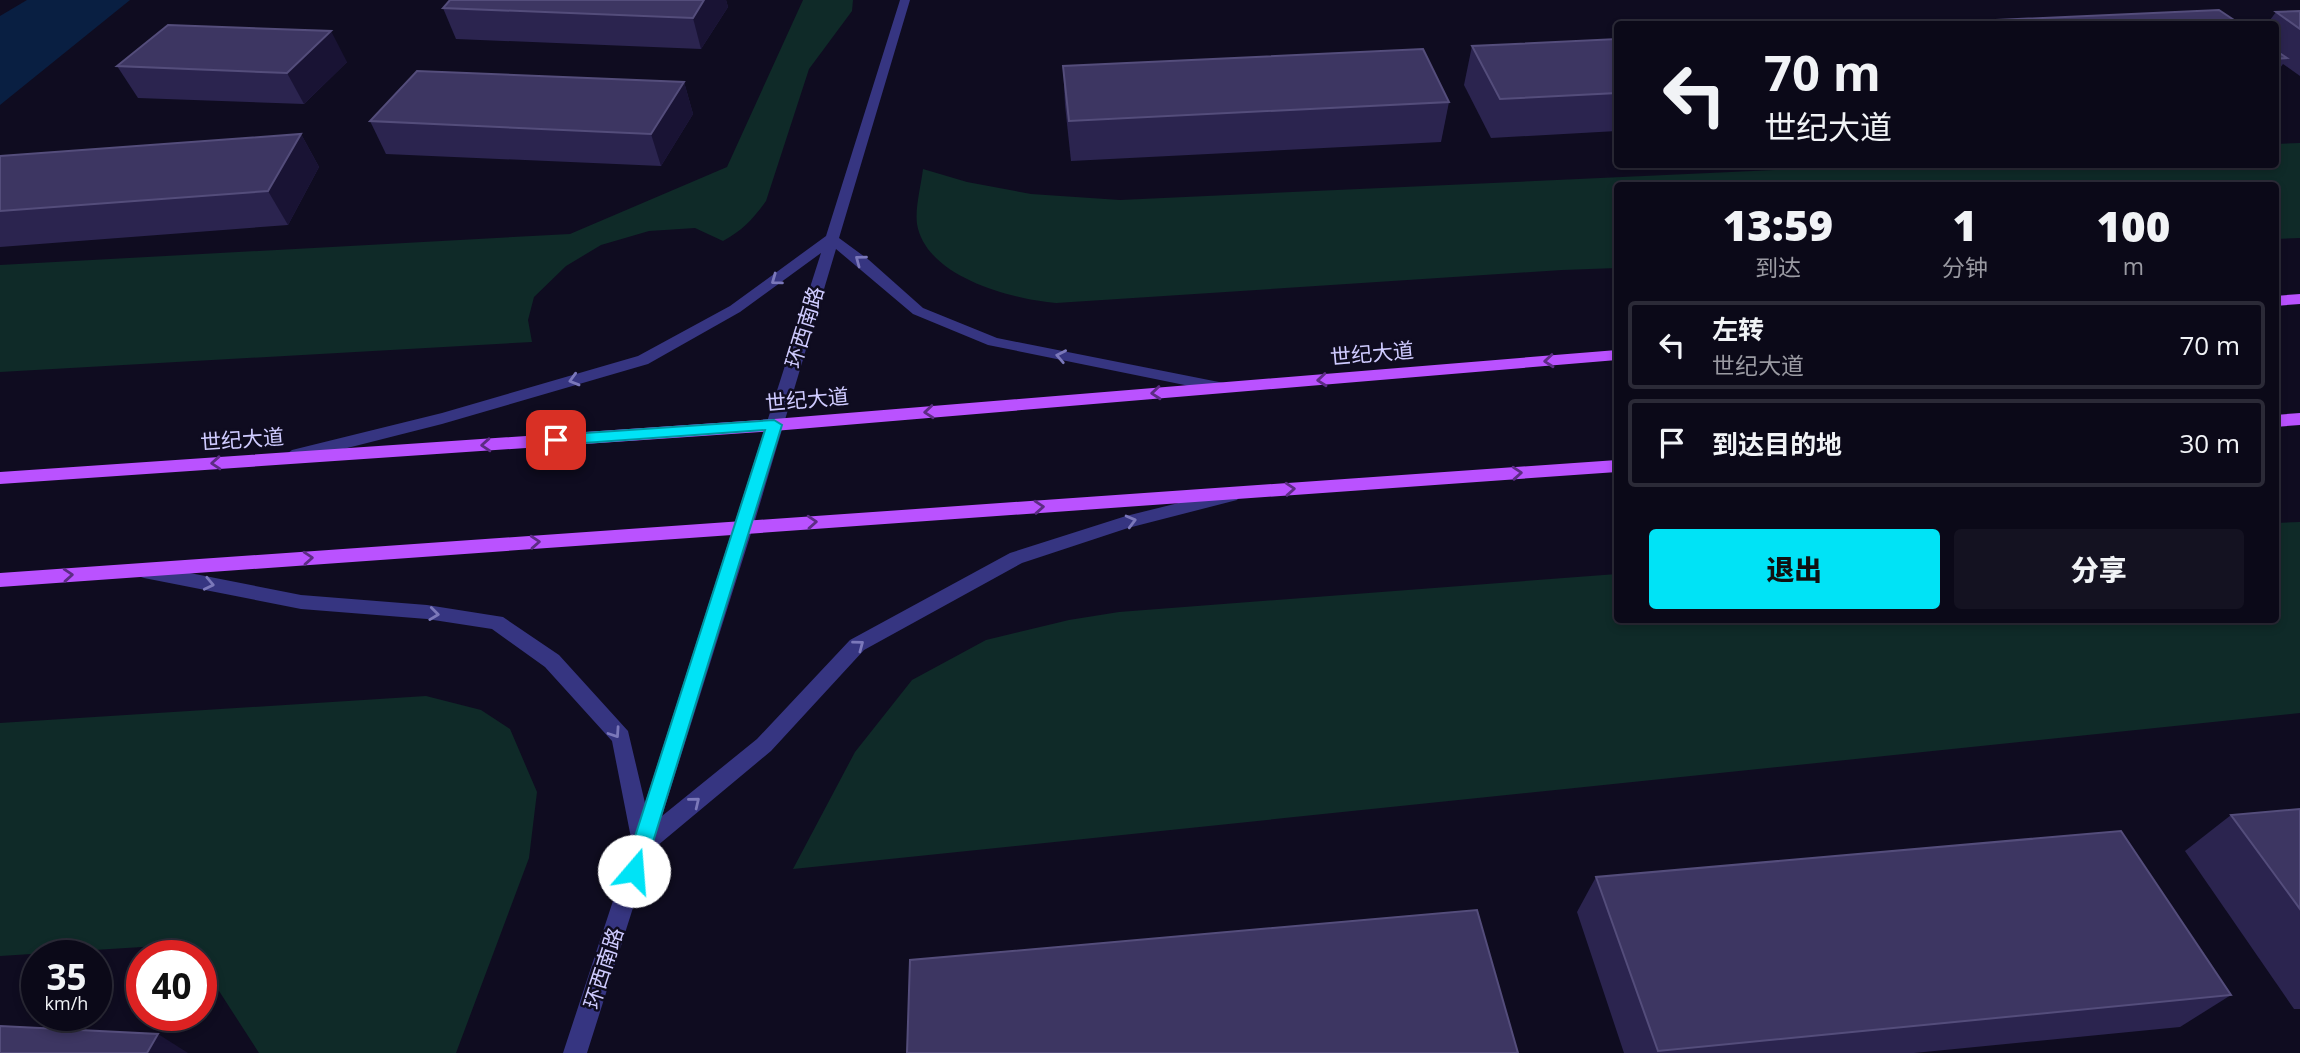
<!DOCTYPE html>
<html lang="zh">
<head>
<meta charset="utf-8">
<style>
	:root { --surface:#0b0918; --page:#141221; --text:#f1f3f6; --muted:#9a9aa2; --line:#2b2a37; --accent:#00e3f6 }
	body { margin:0; font-family:"Open Sans","Noto Sans SC",sans-serif; background:var(--page); color:var(--text); height:100vh; display:flex; flex-direction:column; font-size:26px; white-space:nowrap }
	* { box-sizing:border-box; margin:0 }
	p { font-size:23px; color:var(--muted) }
	.icon { flex:none; width:38px; height:38px; fill:none; stroke:currentColor; stroke-width:2; stroke-linecap:round; stroke-linejoin:round }
	.map { position:relative; flex:1; overflow:hidden }
	.panel { position:absolute; left:1614px; top:182px; width:665px; height:441px; display:flex; flex-direction:column; background:var(--surface); border-radius:7px; box-shadow:0 4px 10px #0003,0 0 0 2px var(--line) }
	.panel>* { flex:none }
	.hud { position:absolute; left:1614px; top:21px; width:665px; height:147px; border-radius:7px; box-shadow:0 4px 10px #0003,0 0 0 2px var(--line); background:#0b0918; color:var(--text); overflow:hidden }
	.speed { position:absolute; left:21px; top:940px; display:flex; gap:14px; font-size:35px; font-weight:700; text-align:center }
	.speed>* { display:grid; place-content:center; width:91px; height:91px; border-radius:50%; background:var(--surface); box-shadow:0 4px 10px #0003,0 0 0 2px var(--line); line-height:1 }
	.speed small { font-size:18px; font-weight:400 }
	.speed .limit { border:10px solid #d22; background:#fff; color:#111 }
	.pin { position:absolute; display:grid; place-items:center; width:60px; height:60px; color:#fff; margin:-30px; border-radius:14px; box-shadow:0 4px 10px #0006 }
	.me { position:absolute; width:77px; margin:-38px; rotate:18deg; stroke-linejoin:round; filter:drop-shadow(0 0 5px #0008) }
	.turn { display:flex; align-items:center; gap:24px; height:147px; padding:0 35px; font-size:32px }
	.turn .icon { width:91px; height:91px; stroke-width:2.5 }
	.turn b { display:block; font-size:49px; line-height:60px }
	.eta { display:flex; justify-content:space-evenly; align-items:center; height:119px; text-align:center }
	.eta b { font-size:42px; font-weight:800; line-height:49px }
	.cta { display:flex; gap:14px; margin-top:auto; padding:14px 35px }
	.cta a { flex:1; height:80px; border-radius:7px; background:var(--accent); color:#111; font-size:28px; font-weight:800; line-height:80px; text-align:center }
	.cta a+a { background:var(--page); color:var(--text) }
	ul { padding:0; list-style:none }
	li { display:flex; align-items:center; gap:21px; height:88px; margin:0 14px 10px; padding:0 21px; border:4px solid var(--line); border-radius:7px }
	li div { flex:1 }
	li b { display:block; font-size:26px }
	li em { font-style:normal }
	.map>svg:first-child { display:block }
	.green { fill:#0f2a28 }
	.water { fill:#091f42 }
	.lines { fill:none; stroke-linecap:round; stroke-linejoin:round }
	.tertiary { fill:#363581; fill-rule:evenodd }
	.primary { fill:#ba52ff; fill-rule:evenodd }
	.wall { fill:#2b244f }
	.shaded-wall { fill:#191334 }
	.building { fill:#3d3662; stroke:#544d7b; stroke-width:2 }
	.oneway { stroke:#7b78ba }
	.oneway2 { stroke:#5c2c84 }
	.route { fill:#00e3f6; stroke:#0094a0; stroke-width:2 }
	.labels { text-anchor:middle; dominant-baseline:central; stroke-width:5; stroke-linejoin:round; paint-order:stroke }
	.street-label { font-size:21px; fill:#cfcbff; stroke:#0f0c20 }
</style>
</head>
<body>
<div class="map">
<svg width="2300" height="1053" viewBox="0 0 2300 1053">
	<rect width="100%" height="100%" fill="#0f0c20"/>
	<g class="green">
		<path d="M803 0H853L852 11 809 69 766 201C754 218 742 231 723 241L695 228 649 231 601 245 566 266 534 297 528 320 532 342 0 372V265L570 234 727 167Z"/>
		<path d="M2300 143V238L2275 239V186H1617V268L1562 270 1056 303C1011 299 926 277 917 224 915 207 921 186 923 169L967 182 1031 194 1120 200 1883 165 2275 164V144Z"/>
		<polygon points="2300,522 2300,713 793,869 855,752 912,680 986,640 1069,620 1119,612 1617,574 1617,620 2275,620 2275,523"/>
		<polygon points="426,696 481,710 510,729 537,792 529,858 456,1053 259,1053 201,963 201,956 196,955 189,944 0,956 0,723"/>
	</g>
	<polygon class="water" points="27,0 130,0 0,105 0,16"/>
	<g class="lines">
		<polygon class="tertiary" points="900,0 910,0 839,238 869,260 923,308 997,338 1224,383 1232,388 1224,393 988,345 913,314 836,249 753,527 662,816 757,739 850,640 1010,553 1126,516 1231,490 1240,496 1237,500 1128,528 1022,563 864,650 771,751 651,851 587,1053 563,1053 632,843 612,741 545,667 492,629 427,619 301,609 144,578 138,576 135,571 138,566 144,564 301,595 427,605 503,617 559,655 628,731 645,803 821,253 740,312 648,364 442,424 292,462 284,456 292,450 442,413 638,356 730,306 826,236"/>
		<g class="primary">
			<polygon points="2300,294 2300,304 2275,306 2275,296"/>
			<polygon points="1617,350 1617,360 774,431 0,484 0,472 774,419"/>
			<polygon points="2300,413 2300,425 2275,427 2275,415"/>
			<polygon points="1617,460 1617,472 0,587 0,573"/>
		</g>
	</g>
	<g class="wall">
		<polygon points="450,0 726,0 728,7 701,49 456,39 443,8"/>
		<polygon points="2300,11 2300,76 2283,64 2275,75 2275,24 2267,24 2276,12"/>
		<polygon points="1617,39 1617,131 1491,138 1464,85 1472,46"/>
		<polygon points="347,62 304,104 138,98 117,66"/>
		<polygon points="1063,66 1449,102 1441,142 1071,161 1065,105"/>
		<polygon points="684,82 693,114 661,166 386,154 370,121"/>
		<polygon points="301,134 319,167 288,225 0,247 0,156"/>
		<polygon points="2300,809 2300,1009 2294,1009 2185,851 2231,815"/>
		<polygon points="1596,877 2231,995 2180,1027 1914,1053 1624,1053 1577,912"/>
	</g>
	<g class="shaded-wall">
		<polygon points="704,0 726,0 728,7 701,49 693,18"/>
		<polygon points="331,31 347,62 304,104 287,73"/>
		<polygon points="684,82 693,114 661,166 651,134"/>
		<polygon points="301,134 319,167 288,225 268,191"/>
		<polygon points="158,1034 188,1053 147,1053"/>
	</g>
	<g class="building">
		<polygon points="450,0 704,0 693,18 443,8"/>
		<polygon points="2219,10 2240,24 1907,24"/>
		<polygon points="2300,11 2300,29 2276,12"/>
		<polygon points="168,25 331,31 287,73 117,66"/>
		<polygon points="1617,39 1617,93 1500,99 1472,46"/>
		<polygon points="1423,49 1449,102 1069,121 1063,66"/>
		<polygon points="2275,50 2287,58 2275,59"/>
		<polygon points="417,71 684,82 651,134 370,121"/>
		<polygon points="301,134 268,191 0,211 0,156"/>
		<polygon points="2300,809 2300,909 2231,815"/>
		<polygon points="2121,831 2231,995 1658,1051 1596,877"/>
		<polygon points="1477,910 1518,1053 907,1053 910,960"/>
		<polygon points="0,1026 158,1034 147,1053 0,1053"/>
	</g>
	<defs><path id="oneway-chevron" d="M-2-3.5L2.5 0L-2 3.5" fill="none" stroke-width="1.6" stroke-linecap="round" stroke-linejoin="round" transform="scale(1.75)"/></defs>
	<g class="oneway">
		<use href="#oneway-chevron" transform="translate(860 260) rotate(-143)"/>
		<use href="#oneway-chevron" transform="translate(776 280) rotate(144)"/>
		<use href="#oneway-chevron" transform="translate(1061 356) rotate(-169)"/>
		<use href="#oneway-chevron" transform="translate(574 380) rotate(164)"/>
		<use href="#oneway-chevron" transform="translate(1131 521) rotate(-15)"/>
		<use href="#oneway-chevron" transform="translate(209 584) rotate(12)"/>
		<use href="#oneway-chevron" transform="translate(434 614) rotate(7)"/>
		<use href="#oneway-chevron" transform="translate(859 645) rotate(-37)"/>
		<use href="#oneway-chevron" transform="translate(615 733) rotate(56)"/>
		<use href="#oneway-chevron" transform="translate(695 802) rotate(-39)"/>
	</g>
	<g class="oneway2">
		<use href="#oneway-chevron" transform="translate(1549 361) rotate(175)"/>
		<use href="#oneway-chevron" transform="translate(1322 380) rotate(175)"/>
		<use href="#oneway-chevron" transform="translate(1156 393) rotate(175)"/>
		<use href="#oneway-chevron" transform="translate(929 412) rotate(175)"/>
		<use href="#oneway-chevron" transform="translate(486 445) rotate(176)"/>
		<use href="#oneway-chevron" transform="translate(216 463) rotate(176)"/>
		<use href="#oneway-chevron" transform="translate(1517 473) rotate(-4)"/>
		<use href="#oneway-chevron" transform="translate(1290 489) rotate(-4)"/>
		<use href="#oneway-chevron" transform="translate(1039 507) rotate(-4)"/>
		<use href="#oneway-chevron" transform="translate(812 522) rotate(-4)"/>
		<use href="#oneway-chevron" transform="translate(535 542) rotate(-4)"/>
		<use href="#oneway-chevron" transform="translate(308 558) rotate(-4)"/>
		<use href="#oneway-chevron" transform="translate(68 575) rotate(-4)"/>
	</g>
	<polygon class="route" points="774,420 782,425 644,871 641,878 634,880 627,878 624,871 765,430 556,445 549,440 556,435"/>
	<g class="labels">
		<g class="street-label">
			<text transform="translate(804 327) rotate(-73)">环西南路</text>
			<text transform="translate(1372 353) rotate(-5)">世纪大道</text>
			<text transform="translate(807 399) rotate(-5)">世纪大道</text>
			<text transform="translate(242 439) rotate(-4)">世纪大道</text>
			<text transform="translate(603 968) rotate(-72)">环西南路</text>
		</g>
	</g>
</svg>
<div class="speed"><div>35<small>km/h</small></div><div class="limit">40</div></div>
<div class="pin" style="left:556px;top:440px;background:#d93025"><svg class="icon" aria-label="arrive" viewBox="0 0 24 24"><path d="M6 21V4h12l-3 4 3 4H6"/></svg></div>
<svg class="me" style="left:634px;top:871px" viewBox="-20 -20 40 40"><circle r="19" fill="#fff"/><path d="M0-13L10 11 0 6-10 11z" fill="#00e3f6"/></svg>
<div class="hud">
<div class="turn"><svg class="icon" aria-label="left" viewBox="0 0 24 24"><path d="M17 20v-9H6M10 6l-5 5 5 5"/></svg><div><b>70 m</b>世纪大道</div></div>
</div>
<section class="panel">
<div class="eta">
<div><b>13:59</b><p>到达</p></div>
<div><b>1</b><p>分钟</p></div>
<div><b>100</b><p>m</p></div>
</div>
<ul>
<li><svg class="icon" aria-label="left" viewBox="0 0 24 24"><path d="M17 20v-9H6M10 6l-5 5 5 5"/></svg><div><b>左转</b><p>世纪大道</p></div><em>70 m</em></li>
<li><svg class="icon" aria-label="arrive" viewBox="0 0 24 24"><path d="M6 21V4h12l-3 4 3 4H6"/></svg><div><b>到达目的地</b></div><em>30 m</em></li>
</ul>
<div class="cta"><a>退出</a><a>分享</a></div>
</section>
</div>
</body>
</html>
